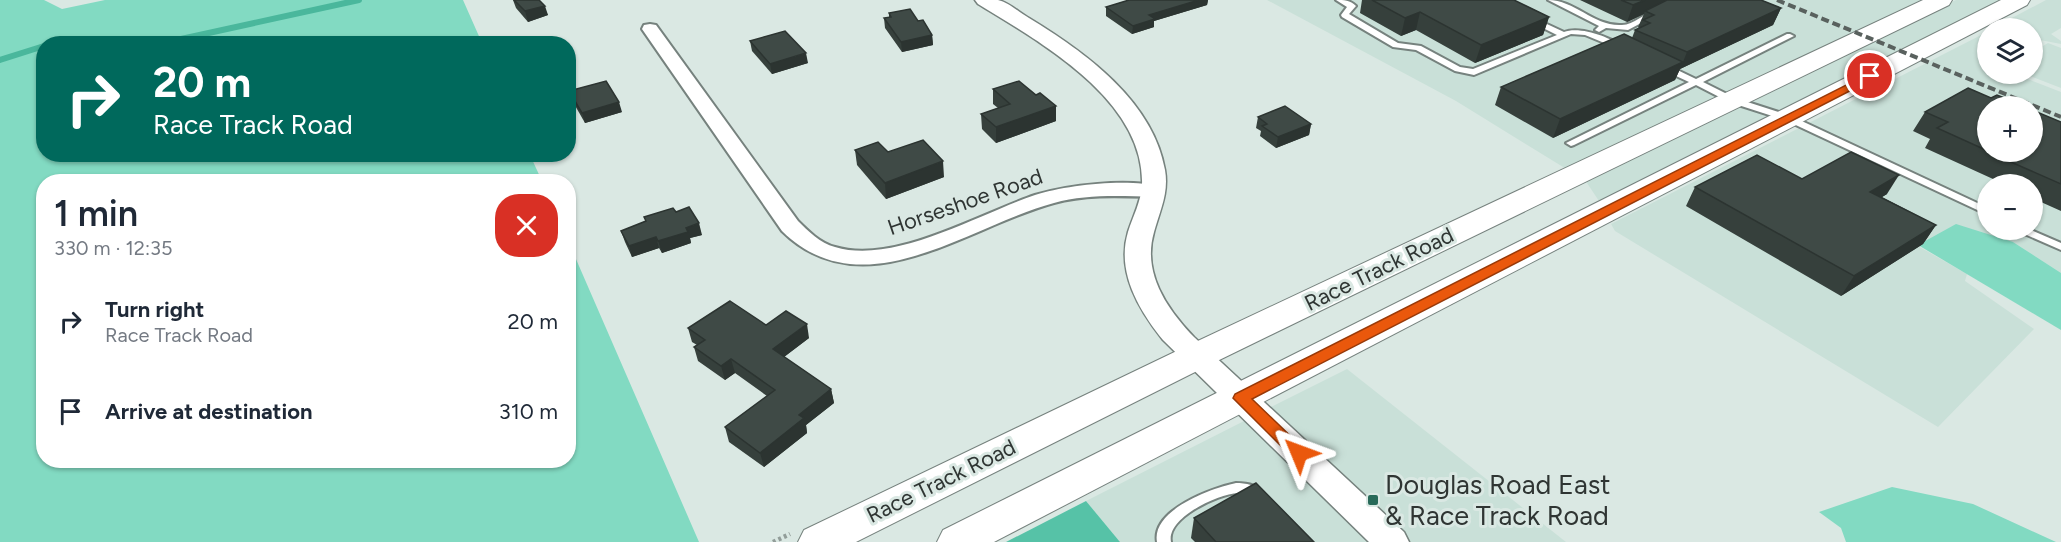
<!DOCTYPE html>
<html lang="en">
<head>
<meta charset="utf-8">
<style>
	:root { --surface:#fff; --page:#f2f2f3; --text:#1f2937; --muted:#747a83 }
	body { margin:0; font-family:Figtree,sans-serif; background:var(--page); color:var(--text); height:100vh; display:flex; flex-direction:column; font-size:22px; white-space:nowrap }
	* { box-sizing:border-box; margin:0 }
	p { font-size:20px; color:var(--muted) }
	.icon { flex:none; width:33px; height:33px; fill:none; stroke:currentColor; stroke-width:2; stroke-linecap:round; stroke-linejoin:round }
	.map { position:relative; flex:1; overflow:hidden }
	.details { position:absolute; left:36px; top:174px; width:540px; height:294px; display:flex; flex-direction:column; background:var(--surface); border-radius:24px; box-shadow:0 2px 4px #0004 }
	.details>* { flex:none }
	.banner { position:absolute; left:36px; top:36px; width:540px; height:126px; border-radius:24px; box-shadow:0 2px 4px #0004; background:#00695c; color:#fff; overflow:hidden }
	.controls { position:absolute; left:1977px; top:18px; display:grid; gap:12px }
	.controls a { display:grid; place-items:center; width:66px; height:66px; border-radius:50%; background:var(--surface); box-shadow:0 2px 4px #0004; font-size:30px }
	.pin { position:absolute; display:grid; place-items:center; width:51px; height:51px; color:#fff; margin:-26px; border:3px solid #fff; border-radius:50%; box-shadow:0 2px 6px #0007 }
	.me { position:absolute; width:66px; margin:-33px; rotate:314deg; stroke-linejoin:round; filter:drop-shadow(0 0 4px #0008) }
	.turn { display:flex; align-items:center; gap:21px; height:126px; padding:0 18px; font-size:27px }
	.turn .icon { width:78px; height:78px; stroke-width:2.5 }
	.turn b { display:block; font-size:42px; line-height:51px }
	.round { display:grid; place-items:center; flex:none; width:63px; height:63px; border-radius:24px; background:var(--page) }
	.headline { display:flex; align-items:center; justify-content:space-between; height:102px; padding:0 18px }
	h1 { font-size:36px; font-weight:600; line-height:45px }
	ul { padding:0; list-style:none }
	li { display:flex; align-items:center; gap:18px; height:90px; padding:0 18px }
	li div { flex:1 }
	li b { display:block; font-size:22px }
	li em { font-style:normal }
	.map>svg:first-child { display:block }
	.built { fill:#c9e0d8; fill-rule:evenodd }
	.green { fill:#82dac2 }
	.forest { fill:#56c2a7 }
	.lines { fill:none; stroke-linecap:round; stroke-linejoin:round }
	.stream { stroke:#4ab79c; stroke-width:6 }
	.service-casing { stroke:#76827e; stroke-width:4 }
	.minor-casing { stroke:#76827e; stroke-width:4 }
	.tertiary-casing { stroke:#76827e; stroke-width:3 }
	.secondary-casing { stroke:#76827e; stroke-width:2 }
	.path { stroke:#929d99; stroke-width:4.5; stroke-dasharray:3 3; stroke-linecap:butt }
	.service { fill:#fff; fill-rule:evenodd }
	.minor { fill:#fff; fill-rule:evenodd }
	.tertiary { fill:#fff; fill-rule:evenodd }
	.secondary { fill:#fff; fill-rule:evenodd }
	.rail { stroke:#59615e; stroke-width:4; stroke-dasharray:8 4; stroke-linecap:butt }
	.wall { fill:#36403c }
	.shaded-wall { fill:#2c3431 }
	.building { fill:#3f4a46; stroke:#2c3431; stroke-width:1.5 }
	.route { fill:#ea580c; stroke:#983908; stroke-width:1.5 }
	.poi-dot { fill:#286a59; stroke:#dae8e3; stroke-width:2 }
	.labels { text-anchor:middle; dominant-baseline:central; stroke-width:6; stroke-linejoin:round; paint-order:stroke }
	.street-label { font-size:22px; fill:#2f3533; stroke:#dae8e3 }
	.near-poi-label { font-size:27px; fill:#2f3533; stroke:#dae8e3; text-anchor:start }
</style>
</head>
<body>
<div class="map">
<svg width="2061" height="542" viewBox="0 0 2061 542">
	<rect width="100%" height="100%" fill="#dae8e3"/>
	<g class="built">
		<polygon points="1267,0 1926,0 1568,170 1456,101"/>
		<polygon points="1956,0 2004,0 1601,204 1585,180"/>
		<polygon points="2046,0 2061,0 2061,28 2051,34 2061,41 2061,44 2040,40 2033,44 2032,28 1993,28"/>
		<path d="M1987 32 1988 74H2015L2061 92V273L2013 242 1918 246 1967 274 1965 281 2034 329 1938 427 1615 231 1611 224ZM1988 106H2032V152H1988ZM1988 184H2032V230H1988Z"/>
		<polygon points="2048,43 2061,48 2061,88 2025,74 2032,74 2033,52"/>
		<polygon points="1347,369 1566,542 1411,542 1269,408"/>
		<polygon points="1246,420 1372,542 1120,542 1086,501"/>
	</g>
	<g class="green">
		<polygon points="0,0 44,0 62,9 105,0 463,0 482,43 44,44 44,154 530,155 542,181 44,182 44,460 568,460 569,243 699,542 0,542"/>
		<polygon points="1956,224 2013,242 2061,273 2061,330 1918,245"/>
		<polygon points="1892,487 1973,504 2056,542 1846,542 1841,528 1819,512"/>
	</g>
	<polygon class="forest" points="1086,501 1120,542 1006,542"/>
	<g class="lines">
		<g class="stream">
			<polyline points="66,44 100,41 172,41 359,0"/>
			<polyline points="0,60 44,46"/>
		</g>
		<g class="service-casing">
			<g id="service">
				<path d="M1336 0C1344 0 1350 0 1356 6L1349 14 1398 43 1421 46 1460 67 1473 69 1557 35 1531 22 1530 20 1534 18 1564 32C1580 26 1610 37 1623 47L1619 49 1585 35 1571 34 1474 75 1455 71 1416 50 1393 47 1342 17 1341 15 1347 7Z"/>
				<path d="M1548 0C1575 0 1595 27 1622 25 1634 25 1644 12 1657 12L1658 14 1628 30 1606 28 1599 32 1595 30 1599 26Z"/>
				<polygon points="1787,34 1790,34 1794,36 1703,82 1735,98 1791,116 1988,208 1988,215 1785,120 1729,102 1696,85 1574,145 1571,146 1566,143 1689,82 1663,70 1663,66 1669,66 1696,79"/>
				<polygon points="2019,230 2031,230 2061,243 2061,250 2020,232"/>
				<path d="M1236 483C1245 483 1258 485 1262 493L1261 497C1252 499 1247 493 1238 493 1218 494 1166 518 1171 542H1157C1151 510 1212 488 1236 483Z"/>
			</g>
		</g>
		<g class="minor-casing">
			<path id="minor" d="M650 24 656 25 798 221C808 231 820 243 835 247 894 265 979 214 1035 195 1067 185 1128 178 1161 187L1164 191 1161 195 1154 197C1121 196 1086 194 1054 203 968 226 863 311 782 231L642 29 644 25Z"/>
		</g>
		<g class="tertiary-casing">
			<path id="tertiary" d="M975 0C982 0 991 0 998 0 1008 2 1020 13 1029 18 1085 52 1153 101 1165 170 1169 193 1160 210 1154 232 1142 273 1167 309 1194 337L1404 532 1409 542H1369L1163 340C1139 310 1116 272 1128 232 1133 216 1141 202 1142 185 1145 100 1040 42 978 4Z"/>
		</g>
		<g class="secondary-casing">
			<g id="secondary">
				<polygon points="1923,0 1952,0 1949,5 1209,365 856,542 798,542 804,530 1185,347"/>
				<polygon points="2001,0 2030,0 2027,5 994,542 937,542 943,530"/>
			</g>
		</g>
		<polyline class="path" points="773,542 790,534"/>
		<use href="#service" class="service"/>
		<use href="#minor" class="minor"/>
		<use href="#tertiary" class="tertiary"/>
		<use href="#secondary" class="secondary"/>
		<polyline class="rail" points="1777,0 2061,117"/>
	</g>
	<g class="wall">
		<polygon points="513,0 539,0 548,15 528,22 516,8"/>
		<polygon points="1129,0 1208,0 1207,5 1154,21 1154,27 1132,34 1106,16 1106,7"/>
		<polygon points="1362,0 1514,0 1549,17 1543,35 1475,63 1416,30 1401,36 1360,13"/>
		<polygon points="1580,0 1761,0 1781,8 1773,25 1680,69 1675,80 1553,138 1495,105 1501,87 1632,38 1635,30 1639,28 1638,27 1644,14 1627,22"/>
		<polygon points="889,13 918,21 932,35 933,45 902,52 885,28 884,18 889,17"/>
		<polygon points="750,41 808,63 772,74 752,51"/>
		<polygon points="993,89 1036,95 1056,106 1056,121 996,143 982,129 981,114 998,108 993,104"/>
		<polygon points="569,91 622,112 585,123 573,102"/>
		<polygon points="1991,98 2061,122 2061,211 2032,198 2032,184 2004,184 1925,148 1930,139 1913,131 1925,112"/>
		<polygon points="1258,117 1311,124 1309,135 1276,148 1260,136 1261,131 1256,128"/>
		<polygon points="855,150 888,152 944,177 886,199 857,165"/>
		<polygon points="1802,179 1887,194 1882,197 1936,225 1923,244 1841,296 1686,206 1695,187"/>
		<polygon points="676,212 702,235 690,238 691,243 662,253 659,248 632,257 625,242 621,231 646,221 644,217"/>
		<polygon points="766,325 809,338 784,357 831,389 834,403 806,425 807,433 764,467 729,442 725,427 767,396 735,373 725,380 698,361 694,347 697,345 692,342 688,328"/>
		<polygon points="1194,518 1314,542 1195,542 1191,538"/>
	</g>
	<g class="shaded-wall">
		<polygon points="1199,0 1208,0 1207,5 1154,21 1154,27 1132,34 1133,26 1149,15"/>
		<polygon points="1645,0 1673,0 1645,11 1644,14 1627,22 1633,5"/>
		<polygon points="545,6 548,15 528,22 525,11"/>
		<polygon points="1781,8 1773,25 1680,69 1675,80 1553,138 1560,119 1683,62 1687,52"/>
		<polygon points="1420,12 1416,30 1401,36 1405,18"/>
		<polygon points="1549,17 1543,35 1475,63 1481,45"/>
		<polygon points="932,35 933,45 902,52 901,42"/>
		<polygon points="806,53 808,63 772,74 770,64"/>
		<polygon points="619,102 622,112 585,123 582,113"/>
		<polygon points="1056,106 1056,121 996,143 996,127"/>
		<polygon points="1311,124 1309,135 1276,148 1278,137"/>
		<polygon points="943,161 944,177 886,199 885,183"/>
		<polygon points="1899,175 1887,194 1859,211 1870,192"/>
		<polygon points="699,223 702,235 690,238 691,243 662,253 658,241 686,228"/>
		<polygon points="1936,225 1923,244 1841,296 1854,276"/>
		<polygon points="656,237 659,248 632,257 629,246"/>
		<polygon points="807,324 809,338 776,363 773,349"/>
		<polygon points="731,359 735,373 725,380 721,366"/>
		<polygon points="831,389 834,403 806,425 807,433 764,467 760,453 799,415"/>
	</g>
	<g class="building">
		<polygon points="514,0 539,0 545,6 525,11"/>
		<polygon points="1129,0 1199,0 1149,15 1155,19 1133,26 1106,7"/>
		<polygon points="1372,0 1514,0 1549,17 1481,45 1420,12 1405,18"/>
		<polygon points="1621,0 1645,0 1633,5"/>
		<polygon points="1667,0 1761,0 1781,8 1687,52 1635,30 1650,23 1643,20 1654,15 1645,11"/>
		<polygon points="910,9 918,21 923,20 932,35 901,42 884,18 891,17 889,13"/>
		<polygon points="785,31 806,53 770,64 750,41"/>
		<polygon points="1624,34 1683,62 1560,119 1501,87"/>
		<polygon points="606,81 619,102 582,113 569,91"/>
		<polygon points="1019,81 1036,95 1040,93 1056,106 996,127 981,114 1010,104 993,89"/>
		<polygon points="1968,88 1991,98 1997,95 2025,106 1988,106 1988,151 1937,128 1948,122 1925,112"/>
		<polygon points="1285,106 1311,124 1278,137 1262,126 1267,124 1258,117"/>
		<polygon points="2032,110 2061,122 2061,184 1988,152 2032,152"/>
		<polygon points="923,140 943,161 885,183 855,150 878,142 888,152"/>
		<polygon points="1851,152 1899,175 1870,192 1936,225 1854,276 1695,187 1757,155 1802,179"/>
		<polygon points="689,207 699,223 686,228 688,232 658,241 656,237 629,246 621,231 646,221 644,217 673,208 676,212"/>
		<polygon points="730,301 766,325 786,311 807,324 773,349 831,389 799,415 804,418 760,453 725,427 775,390 731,359 721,366 694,347 705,340 688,328"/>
		<polygon points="1256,483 1314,542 1216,542 1194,518"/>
	</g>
	<polygon class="route" points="1870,73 1873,74 1873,79 1252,399 1304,449 1307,453 1304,458 1299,460 1293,458 1233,398 1235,394"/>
	<rect class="poi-dot" x="1367" y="494" width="12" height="12" rx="3"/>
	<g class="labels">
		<g class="street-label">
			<text transform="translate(965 202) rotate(-19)">Horseshoe Road</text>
			<text transform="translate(1379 269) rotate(-26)">Race Track Road</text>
			<text transform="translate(941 481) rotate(-26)">Race Track Road</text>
		</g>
		<g class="near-poi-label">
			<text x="1385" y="484">Douglas Road East<tspan x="1385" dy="31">&amp; Race Track Road</tspan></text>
		</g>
	</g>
</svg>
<div class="controls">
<a><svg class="icon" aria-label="layers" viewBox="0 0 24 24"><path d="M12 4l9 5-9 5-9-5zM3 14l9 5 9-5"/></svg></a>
<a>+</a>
<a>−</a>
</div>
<div class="pin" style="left:1870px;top:76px;background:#d93025"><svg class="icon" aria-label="arrive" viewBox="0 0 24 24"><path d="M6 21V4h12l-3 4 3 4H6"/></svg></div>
<svg class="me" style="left:1299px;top:453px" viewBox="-20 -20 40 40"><path d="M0-17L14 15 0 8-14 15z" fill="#ea580c" stroke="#fff" stroke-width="4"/></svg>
<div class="banner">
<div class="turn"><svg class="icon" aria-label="right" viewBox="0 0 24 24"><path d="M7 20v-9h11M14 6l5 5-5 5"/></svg><div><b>20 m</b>Race Track Road</div></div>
</div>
<section class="details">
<div class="headline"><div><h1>1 min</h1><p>330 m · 12:35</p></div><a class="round" style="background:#d93025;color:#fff"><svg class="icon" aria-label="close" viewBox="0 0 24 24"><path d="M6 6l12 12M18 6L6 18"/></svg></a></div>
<ul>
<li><svg class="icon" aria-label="right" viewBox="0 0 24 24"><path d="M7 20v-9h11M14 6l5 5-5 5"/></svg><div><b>Turn right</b><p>Race Track Road</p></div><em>20 m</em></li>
<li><svg class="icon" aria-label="arrive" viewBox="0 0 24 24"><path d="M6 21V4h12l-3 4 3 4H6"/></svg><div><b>Arrive at destination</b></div><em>310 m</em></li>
</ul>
</section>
</div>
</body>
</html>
